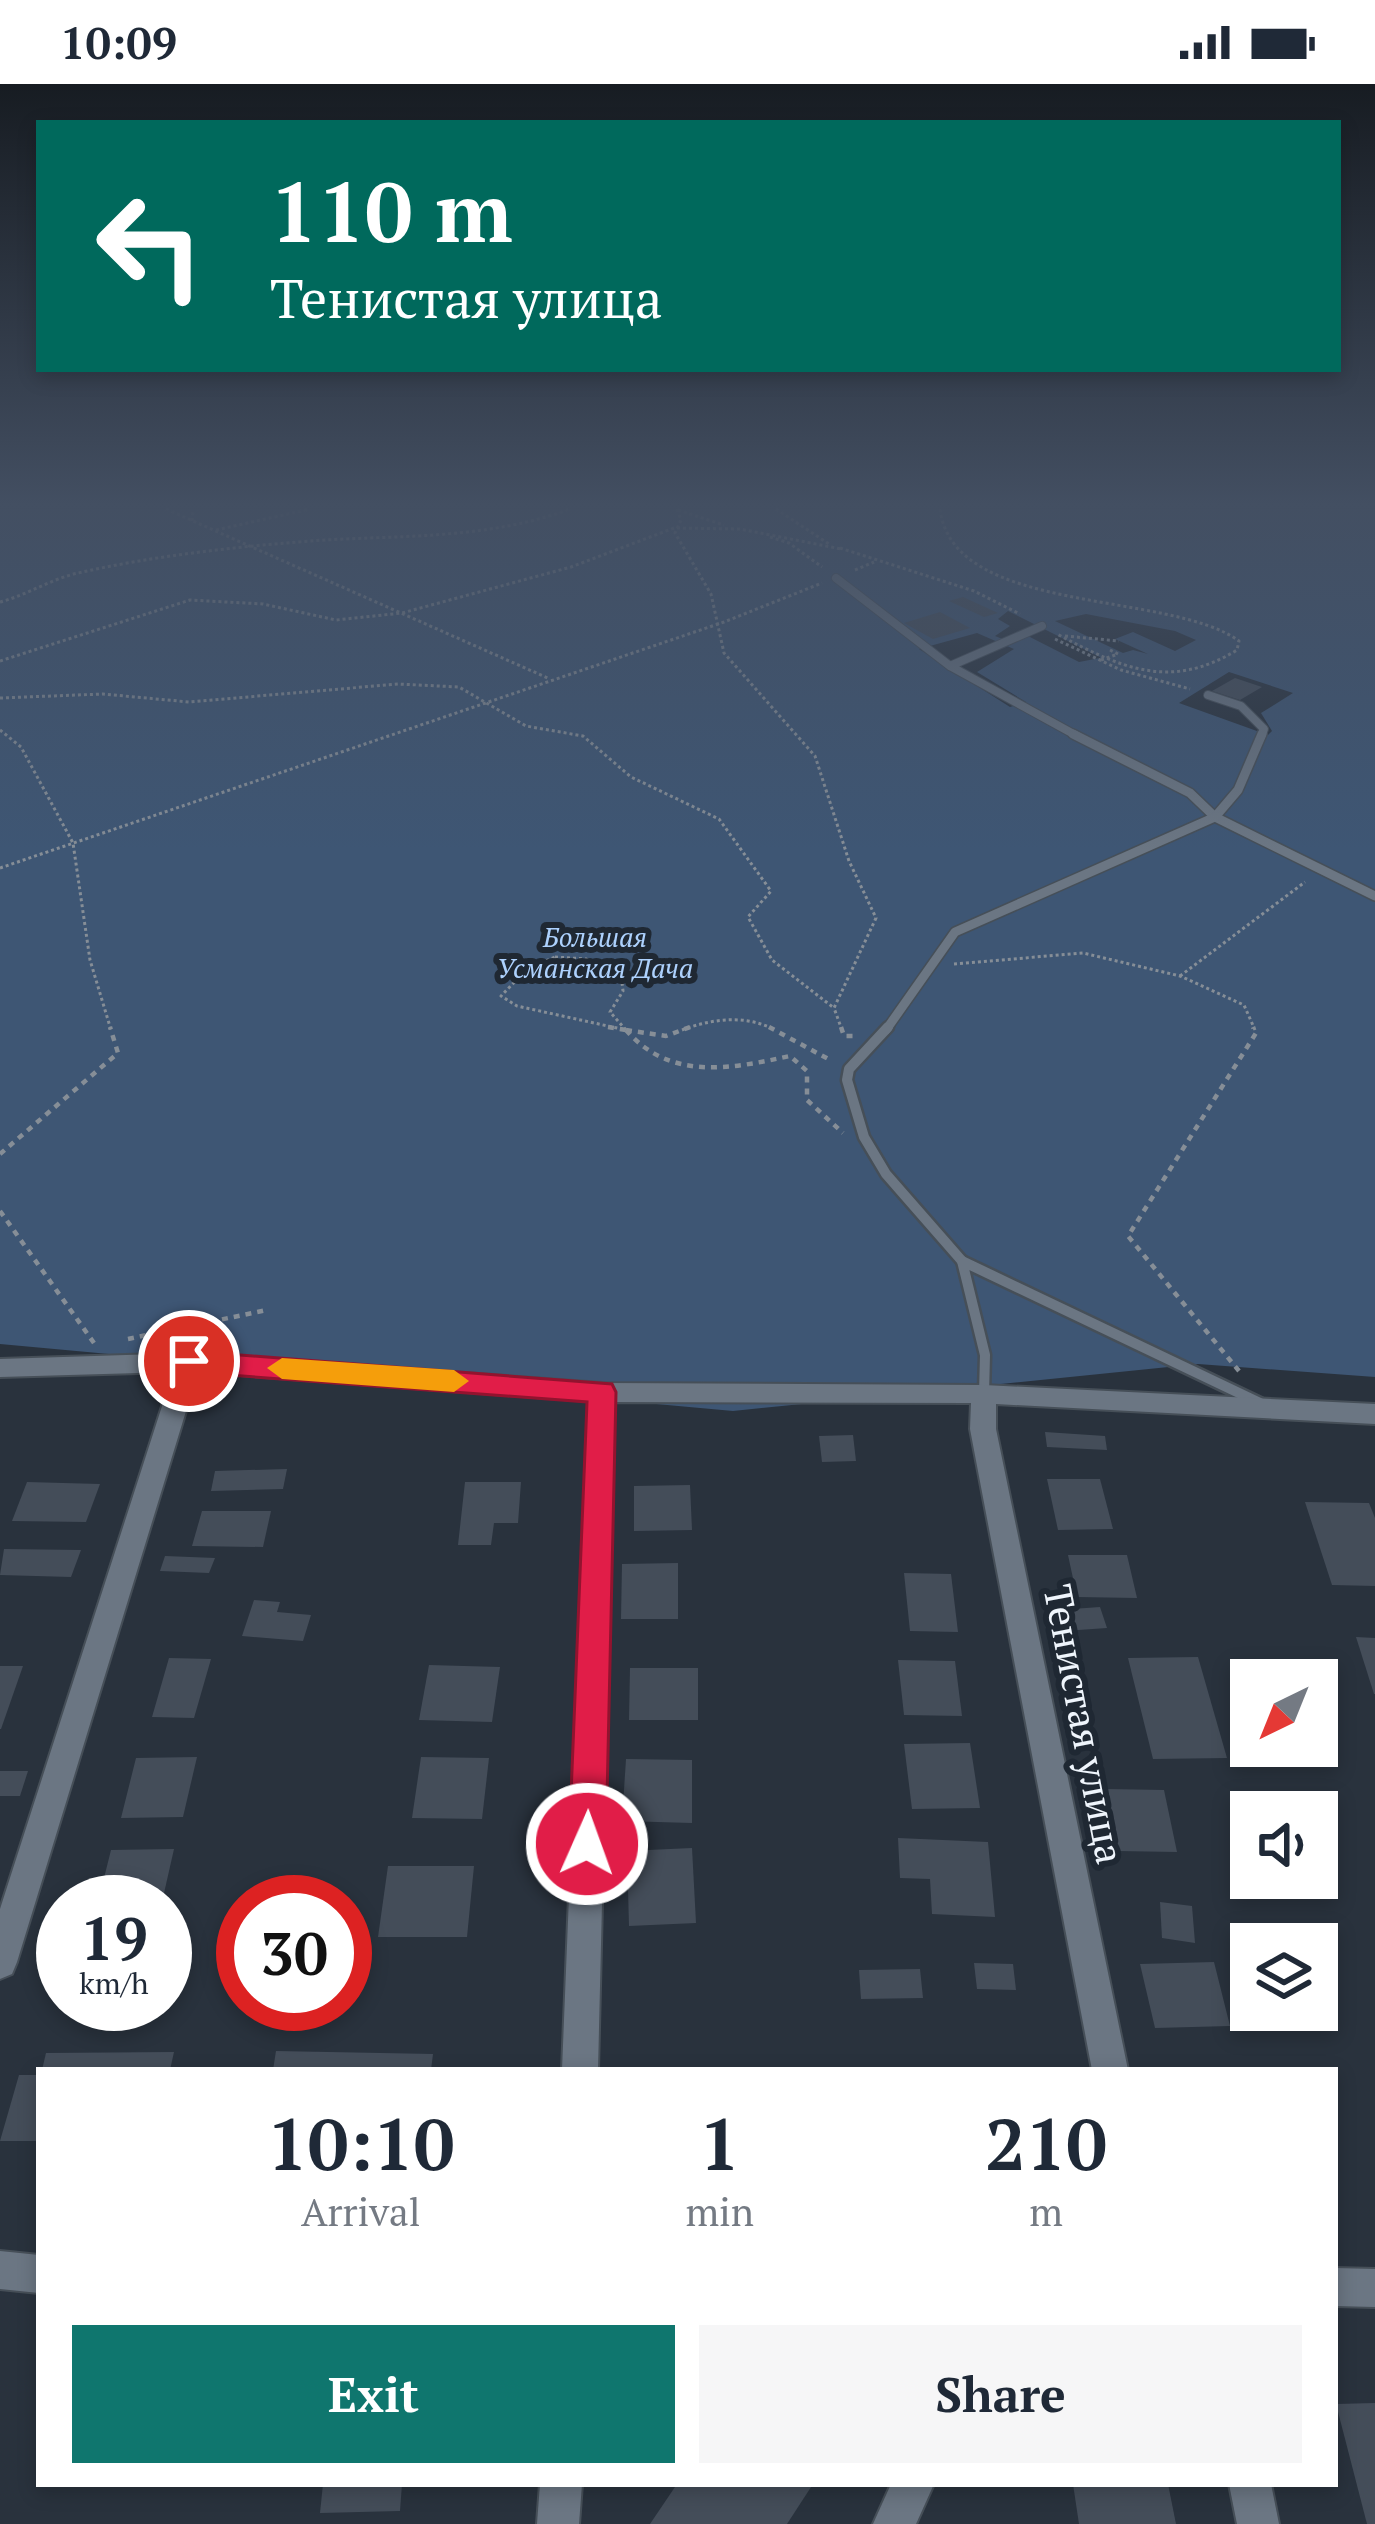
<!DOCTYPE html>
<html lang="en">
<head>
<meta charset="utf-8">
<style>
	:root { --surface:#fff; --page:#f6f6f7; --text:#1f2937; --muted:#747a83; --accent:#0f766e }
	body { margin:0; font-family:"PT Serif",serif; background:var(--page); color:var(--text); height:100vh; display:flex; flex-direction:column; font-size:45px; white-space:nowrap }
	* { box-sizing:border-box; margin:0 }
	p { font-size:39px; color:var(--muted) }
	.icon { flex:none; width:66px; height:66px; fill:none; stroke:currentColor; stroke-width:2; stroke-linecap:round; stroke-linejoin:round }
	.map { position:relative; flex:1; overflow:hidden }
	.panel { position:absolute; left:36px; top:1983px; width:1302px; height:420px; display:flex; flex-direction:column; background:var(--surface); border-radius:0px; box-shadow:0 6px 18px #0003 }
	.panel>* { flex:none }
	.top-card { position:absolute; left:36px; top:36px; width:1305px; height:252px; border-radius:0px; box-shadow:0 6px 18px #0003; background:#00695c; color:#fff; overflow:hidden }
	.needle { width:78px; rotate:223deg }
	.fabs { position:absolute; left:1230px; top:1575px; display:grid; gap:24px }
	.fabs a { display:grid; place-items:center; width:108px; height:108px; border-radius:0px; background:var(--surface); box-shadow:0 6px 18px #0003; font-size:60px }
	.speed { position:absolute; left:36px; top:1791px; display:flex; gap:24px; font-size:60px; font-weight:700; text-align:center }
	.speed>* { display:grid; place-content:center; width:156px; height:156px; border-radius:50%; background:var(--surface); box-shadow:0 6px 18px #0003; line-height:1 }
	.speed small { font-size:30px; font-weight:400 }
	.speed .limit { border:18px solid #d22; background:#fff; color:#111 }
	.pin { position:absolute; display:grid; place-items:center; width:102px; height:102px; color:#fff; margin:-51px; border:6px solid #fff; border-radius:50%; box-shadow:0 3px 12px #0007 }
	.me { position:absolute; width:132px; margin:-66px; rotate:2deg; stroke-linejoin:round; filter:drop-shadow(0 0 9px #0008) }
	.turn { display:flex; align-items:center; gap:42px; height:252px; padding:0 36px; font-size:54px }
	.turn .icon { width:156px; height:156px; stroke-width:2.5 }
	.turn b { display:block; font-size:84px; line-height:102px }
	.eta { display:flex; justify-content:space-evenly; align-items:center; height:204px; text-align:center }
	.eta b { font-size:72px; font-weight:700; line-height:84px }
	.cta { display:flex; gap:24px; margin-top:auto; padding:24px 36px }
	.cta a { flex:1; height:138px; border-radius:0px; background:var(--accent); color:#fff; font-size:48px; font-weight:700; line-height:138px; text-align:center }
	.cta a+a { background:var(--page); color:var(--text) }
	.status { display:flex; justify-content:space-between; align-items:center; height:84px; padding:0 60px; background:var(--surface); direction:ltr }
	.status svg { height:33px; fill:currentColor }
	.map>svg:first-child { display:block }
	.green { fill:#3e5674; fill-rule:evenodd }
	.building { fill:#444d59 }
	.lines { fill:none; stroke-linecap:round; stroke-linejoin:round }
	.service-far2-casing { stroke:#464f58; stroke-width:10 }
	.service-far1-casing { stroke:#464f58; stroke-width:12 }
	.service-casing { stroke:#464f58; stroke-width:15 }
	.minor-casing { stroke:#464f58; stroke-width:4 }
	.path-far1 { stroke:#868e97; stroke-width:3; stroke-dasharray:3 3; stroke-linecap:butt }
	.path { stroke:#868e97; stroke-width:4.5; stroke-dasharray:6 6; stroke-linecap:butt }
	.service-far2 { stroke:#6b7683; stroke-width:8 }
	.service-far1 { stroke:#6b7683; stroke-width:9 }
	.service { stroke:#6b7683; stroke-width:10 }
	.minor { fill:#6b7683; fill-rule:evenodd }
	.path-bridge { stroke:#868e97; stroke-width:3; stroke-dasharray:3 3; stroke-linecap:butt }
	.route { fill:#e11d48; stroke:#92132f; stroke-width:3 }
	.slow { fill:#f59e0b }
	.labels { text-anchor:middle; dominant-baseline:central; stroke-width:12; stroke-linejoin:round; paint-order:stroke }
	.far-park-label { font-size:27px; font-style:italic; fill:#add1fd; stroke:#1f2833 }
	.near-street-label { font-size:39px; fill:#eff5fc; stroke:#1f2833 }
</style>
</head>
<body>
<div class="status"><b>10:09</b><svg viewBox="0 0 49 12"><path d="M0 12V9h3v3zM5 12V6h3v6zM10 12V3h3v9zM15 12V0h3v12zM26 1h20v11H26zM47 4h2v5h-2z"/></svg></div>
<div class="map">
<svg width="1375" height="2440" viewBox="0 0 1375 2440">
	<rect width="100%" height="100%" fill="#29323d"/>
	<path class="green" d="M0 425H1375V1293L1198 1280 733 1327 0 1260ZM1008 527 1100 573V574L1079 578 1028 552 1010 558 995 552 1010 542 998 535ZM1086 530 1175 547 1196 556 1175 567 1133 548 1115 555 1148 570 1133 566 1123 569 1055 537ZM977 549 1014 565 977 588 1026 618 1010 623 919 565ZM1229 588 1293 609 1261 629 1272 647 1268 651 1179 619Z"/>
	<g class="building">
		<polygon points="963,513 998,529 984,533 949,517"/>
		<polygon points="940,528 970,544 933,555 904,539"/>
		<polygon points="1235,594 1262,603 1240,616 1212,607"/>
		<polygon points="1045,1348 1105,1352 1107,1366 1047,1363"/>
		<polygon points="853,1351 856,1377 822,1378 819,1352"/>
		<polygon points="287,1385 283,1405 211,1407 215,1387"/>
		<polygon points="1047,1395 1100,1395 1113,1445 1058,1446"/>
		<polygon points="27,1398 100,1400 86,1438 12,1437"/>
		<polygon points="465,1398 521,1398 518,1439 494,1439 491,1461 458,1461"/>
		<polygon points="690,1401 692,1446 634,1447 634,1402"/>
		<polygon points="1305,1418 1369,1419 1375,1434 1375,1502 1332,1501"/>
		<polygon points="202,1427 271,1427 263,1463 192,1462"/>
		<polygon points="4,1465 81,1466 71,1493 0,1491"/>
		<polygon points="1068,1471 1127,1471 1137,1514 1077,1513"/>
		<polygon points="165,1472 215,1474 209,1489 160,1487"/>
		<polygon points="678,1479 678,1535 621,1535 622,1480"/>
		<polygon points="904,1489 951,1490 958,1548 910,1547"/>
		<polygon points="254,1516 280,1518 277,1528 311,1531 303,1557 242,1552"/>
		<polygon points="1100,1523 1107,1544 1064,1547 1058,1526"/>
		<polygon points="1356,1553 1375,1554 1375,1610 1374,1610"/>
		<polygon points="1198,1573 1227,1674 1153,1675 1128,1574"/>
		<polygon points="169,1574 211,1575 194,1634 152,1633"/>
		<polygon points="898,1576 955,1577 962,1632 904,1631"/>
		<polygon points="429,1581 500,1583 492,1638 419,1636"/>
		<polygon points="0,1582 23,1582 1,1645 0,1645"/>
		<polygon points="630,1584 698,1584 698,1636 629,1636"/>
		<polygon points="970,1659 980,1724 912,1725 904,1660"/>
		<polygon points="197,1673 183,1733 121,1734 136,1674"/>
		<polygon points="421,1673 489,1674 482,1735 412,1734"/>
		<polygon points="626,1675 692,1676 692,1739 622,1737"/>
		<polygon points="0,1687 28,1687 20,1712 0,1712"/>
		<polygon points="1105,1705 1164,1706 1177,1768 1117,1767"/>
		<polygon points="898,1754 988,1758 995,1833 932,1830 930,1795 900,1794"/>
		<polygon points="692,1764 696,1839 629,1842 627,1767"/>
		<polygon points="174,1765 162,1818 98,1818 111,1766"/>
		<polygon points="388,1782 474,1782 467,1853 378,1853"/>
		<polygon points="1160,1818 1192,1822 1195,1859 1162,1854"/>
		<polygon points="1214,1878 1230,1942 1155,1944 1140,1880"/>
		<polygon points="974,1879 1013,1880 1016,1906 977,1905"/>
		<polygon points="920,1885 923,1914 861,1915 859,1886"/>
		<polygon points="276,1967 433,1970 431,1986 273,1986"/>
		<polygon points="174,1968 170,1986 42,1986 46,1969"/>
		<polygon points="19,1991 39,1991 39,2057 0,2057"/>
		<polygon points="1375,2319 1375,2440 1367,2440 1336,2320"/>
		<polygon points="323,2400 402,2400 400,2427 320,2429"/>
		<polygon points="677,2400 813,2400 787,2440 650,2440"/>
		<polygon points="1073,2400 1168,2400 1176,2440 1079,2440"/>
	</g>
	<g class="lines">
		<g class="service-far2-casing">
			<g id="service-far2">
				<polyline points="836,494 950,582"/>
				<polyline points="1042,542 950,582 1079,653"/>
				<polyline points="1208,611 1241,622 1264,645 1261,653"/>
			</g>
		</g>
		<g class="service-far1-casing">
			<g id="service-far1">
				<polyline points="1073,650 1190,709 1215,733 1375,812"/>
				<polyline points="886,946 955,848 1215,733 1238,706 1262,650"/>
			</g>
		</g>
		<g class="service-casing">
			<g id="service">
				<polyline points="888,943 849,985 847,996 864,1053 886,1090 962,1177"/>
				<polyline points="984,1310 985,1271 962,1177 1260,1319"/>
			</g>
		</g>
		<g class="minor-casing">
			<g id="minor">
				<polygon points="189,1269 602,1299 984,1301 1375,1320 1375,1340 996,1320 996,1345 1128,1986 1092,1986 970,1345 971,1319 614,1318 598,1986 562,1986 589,1317 198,1288 17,1878 12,1890 0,1895 0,1825 173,1288 0,1293 0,1275"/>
				<polygon points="0,2167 39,2171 39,2209 0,2205"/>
				<polygon points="1335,2184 1375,2185 1375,2223 1335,2222"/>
				<polygon points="540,2400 582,2400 579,2440 537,2440"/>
				<polygon points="891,2400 934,2400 916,2440 873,2440"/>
				<polygon points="1229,2400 1271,2400 1279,2440 1237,2440"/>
			</g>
		</g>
		<g class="path-far1">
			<polyline points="166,425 550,595"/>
			<polyline points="677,425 681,436 675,449 711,510 724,569 815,672 849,777 876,834 834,924 842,946"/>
			<polyline points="776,425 829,460"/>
			<path d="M940 425C953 532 1169 506 1239 557L1237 566C1170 607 1121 584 1057 550"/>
			<polyline points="678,426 724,441"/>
			<polyline points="192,437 193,425"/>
			<polyline points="216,446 310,425"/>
			<polyline points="770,453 789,459 822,483"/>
			<polyline points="840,464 974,507 1020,530"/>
			<polyline points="855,486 874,478"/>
			<path d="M0 518C27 511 51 495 78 489 148 473 225 464 297 458 391 450 480 458 570 425"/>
			<polyline points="1065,552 1119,557"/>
			<polyline points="1055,555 1121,586 1190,605"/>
			<polyline points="1110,566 1118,570"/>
			<polyline points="0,577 190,516 263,520 336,536 402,529 571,483 674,444 740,445 841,465"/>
			<polyline points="0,614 103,610 189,618 398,600 459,603 526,642 583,652 631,693 719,735 771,807 748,833 772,876 834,924"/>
			<polyline points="0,646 21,663 73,759 90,876 111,946"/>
			<polyline points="0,784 724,538 822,499"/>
			<polygon points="555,873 586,875 621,890 623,907 610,928 626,946 517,922 501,912 527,885"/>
			<polyline points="954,880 1083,869 1180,892 1244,921 1255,946"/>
			<polyline points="1180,892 1305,798"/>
			<path d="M682 946C711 935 746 930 775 946"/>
		</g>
		<g class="path">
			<polyline points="608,943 626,946"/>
			<polyline points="769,943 832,977"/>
			<polyline points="841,943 844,952 853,952"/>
			<polyline points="626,946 666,952 690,943"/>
			<path d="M626 946C670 997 730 985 790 972L807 987V1016L843 1049"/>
			<polyline points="0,1070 118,969 110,943"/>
			<polyline points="0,1127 94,1259"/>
			<polyline points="128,1255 267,1226"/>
			<polyline points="1239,1287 1128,1152 1256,949 1253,943"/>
		</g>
		<use href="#service-far2" class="service-far2"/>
		<use href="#service-far1" class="service-far1"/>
		<use href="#service" class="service"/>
		<use href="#minor" class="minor"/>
		<polyline class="path-bridge" points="1101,576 1118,570"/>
	</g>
	<linearGradient id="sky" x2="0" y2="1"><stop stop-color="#171c22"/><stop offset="0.55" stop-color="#434f62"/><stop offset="1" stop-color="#434f62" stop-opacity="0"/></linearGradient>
	<rect width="1375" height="766" fill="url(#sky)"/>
	<polygon class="route" points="189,1267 612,1300 616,1308 606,1760 600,1772 587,1777 574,1772 569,1760 587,1318 189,1288 175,1277"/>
	<polygon class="slow" points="282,1274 454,1286 469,1297 454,1308 282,1295 267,1284"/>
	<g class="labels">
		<g class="far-park-label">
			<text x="595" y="853">Большая<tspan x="595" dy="31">Усманская Дача</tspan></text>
		</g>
		<g class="near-street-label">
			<text transform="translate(1085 1640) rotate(79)">Тенистая улица</text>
		</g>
	</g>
</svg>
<div class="fabs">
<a><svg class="needle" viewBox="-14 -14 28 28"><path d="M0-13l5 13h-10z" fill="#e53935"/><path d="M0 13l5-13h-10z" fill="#747a83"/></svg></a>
<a><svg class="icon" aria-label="sound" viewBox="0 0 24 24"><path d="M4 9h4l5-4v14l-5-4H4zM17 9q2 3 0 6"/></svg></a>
<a><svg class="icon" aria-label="layers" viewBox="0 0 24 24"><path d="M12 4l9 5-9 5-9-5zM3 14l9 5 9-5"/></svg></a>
</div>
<div class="speed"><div>19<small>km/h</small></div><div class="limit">30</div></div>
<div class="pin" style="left:189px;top:1277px;background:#d93025"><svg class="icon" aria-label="arrive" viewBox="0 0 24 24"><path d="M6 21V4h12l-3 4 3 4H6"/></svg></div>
<svg class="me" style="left:587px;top:1760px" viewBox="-20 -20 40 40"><circle r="17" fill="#e11d48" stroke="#fff" stroke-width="3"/><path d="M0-11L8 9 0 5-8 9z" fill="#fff"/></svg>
<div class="top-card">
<div class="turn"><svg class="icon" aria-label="left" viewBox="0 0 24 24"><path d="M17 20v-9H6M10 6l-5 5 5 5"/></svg><div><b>110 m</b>Тенистая улица</div></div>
</div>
<section class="panel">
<div class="eta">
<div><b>10:10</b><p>Arrival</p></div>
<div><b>1</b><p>min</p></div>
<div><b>210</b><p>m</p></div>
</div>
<div class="cta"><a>Exit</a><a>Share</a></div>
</section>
</div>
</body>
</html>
